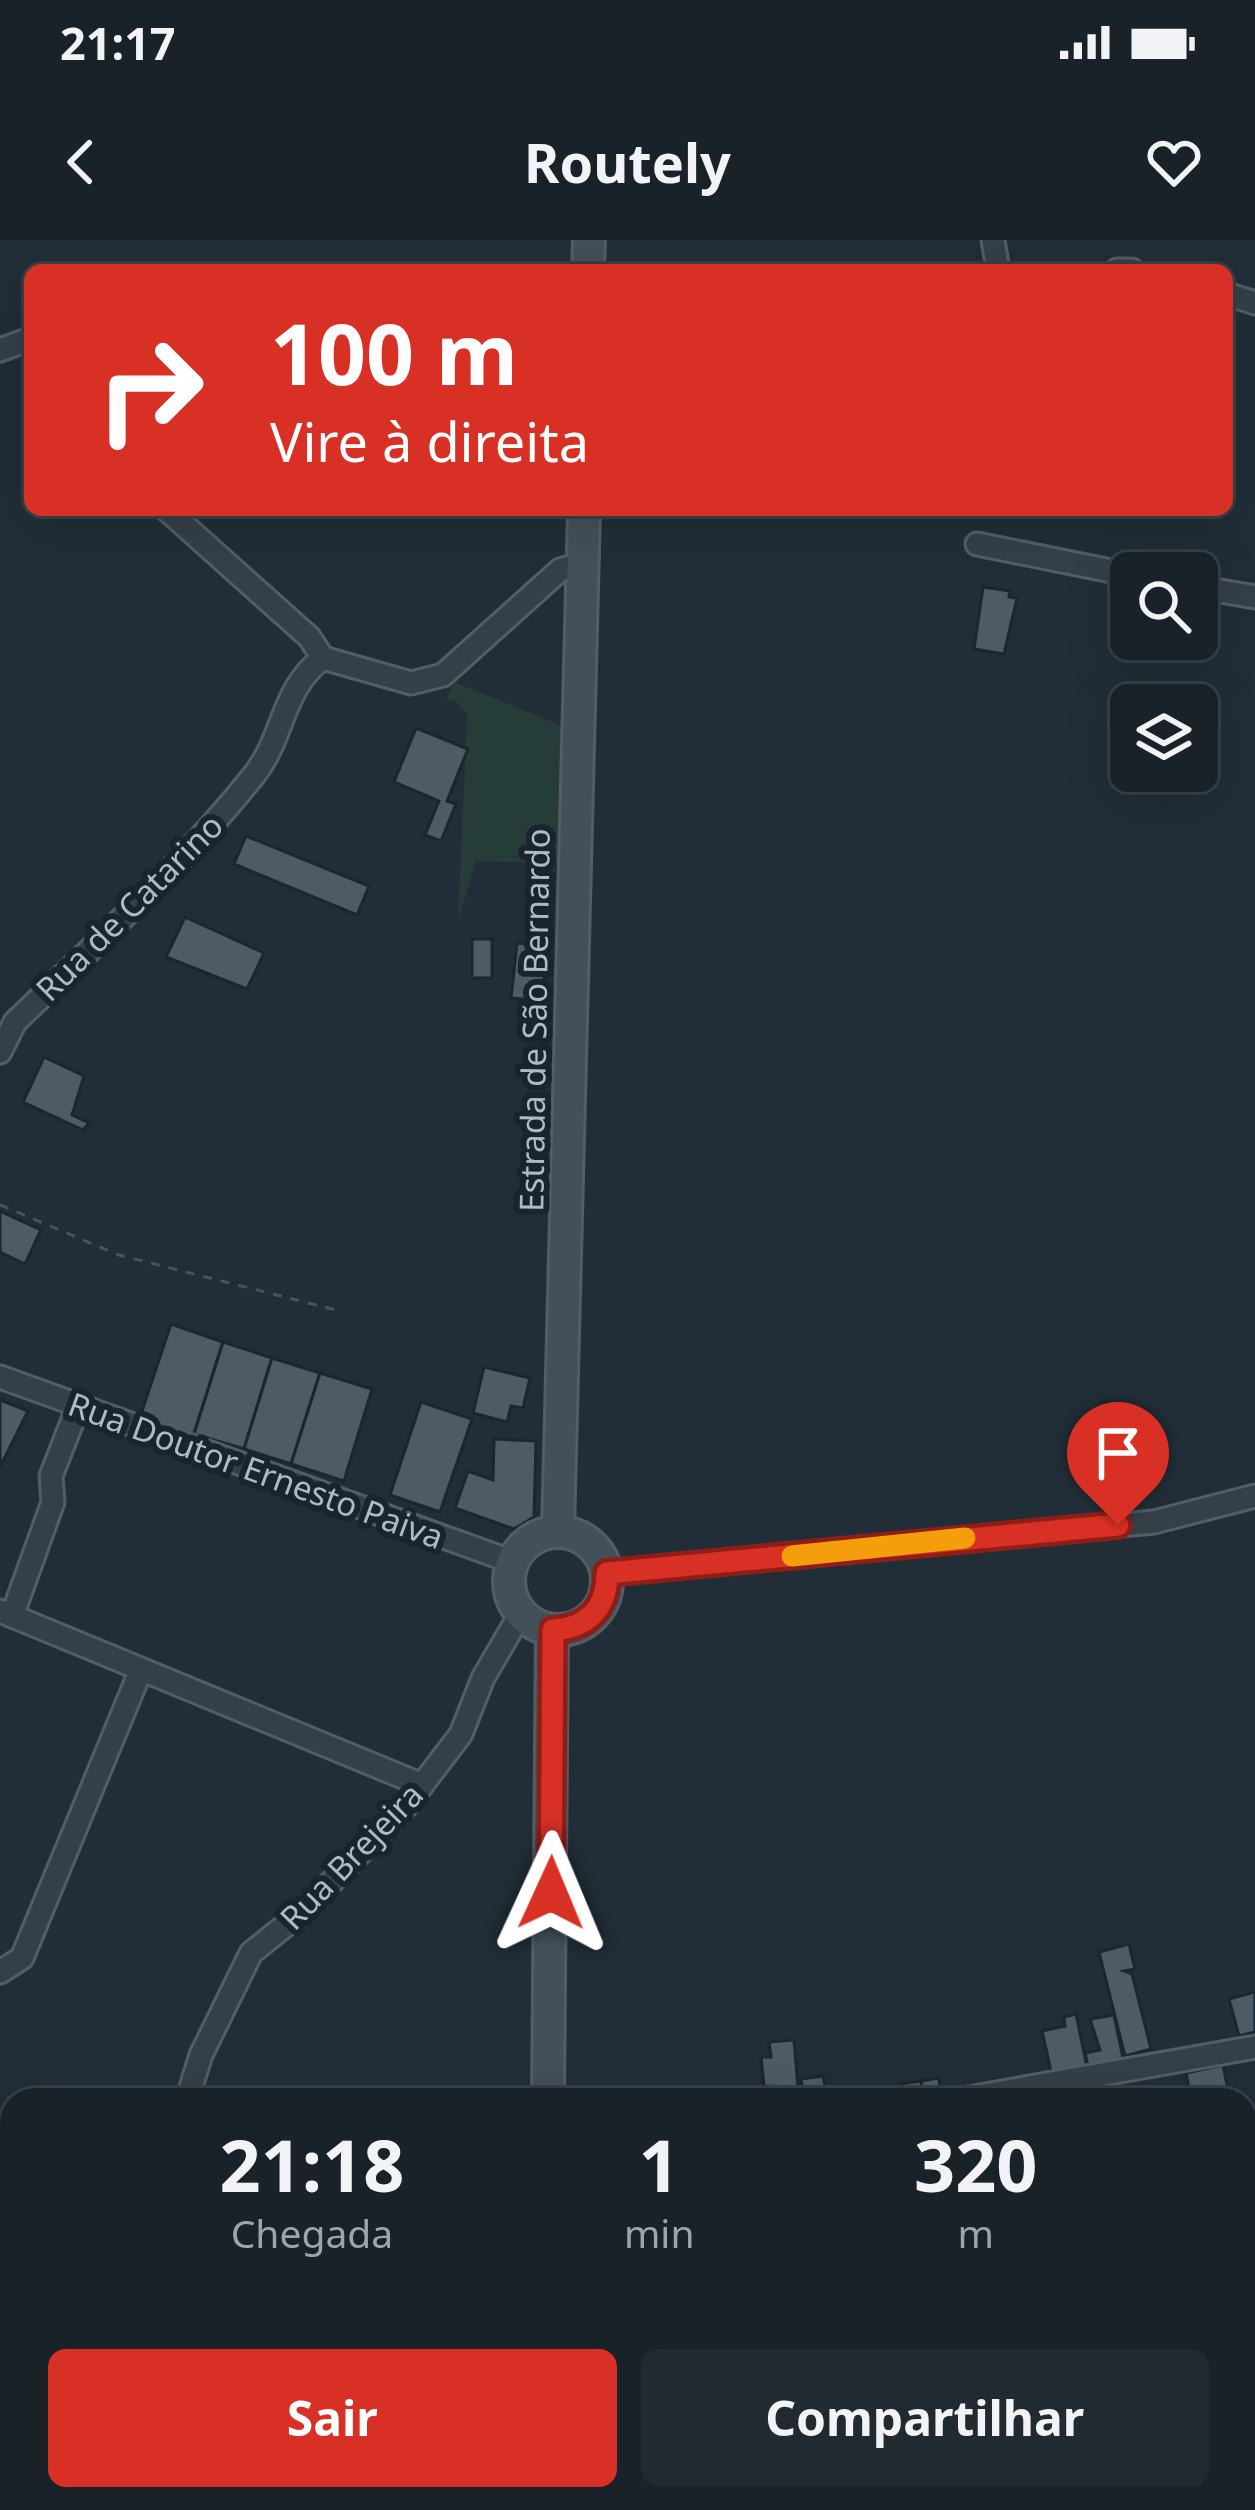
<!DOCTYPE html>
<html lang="pt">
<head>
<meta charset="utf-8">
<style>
	:root { --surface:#192229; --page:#222a31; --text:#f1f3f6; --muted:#9fa4a8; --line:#373f46; --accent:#d93025 }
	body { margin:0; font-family:"Noto Sans",sans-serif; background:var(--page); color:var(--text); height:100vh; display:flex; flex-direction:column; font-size:45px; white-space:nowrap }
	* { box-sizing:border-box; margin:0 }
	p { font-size:39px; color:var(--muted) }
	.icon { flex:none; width:66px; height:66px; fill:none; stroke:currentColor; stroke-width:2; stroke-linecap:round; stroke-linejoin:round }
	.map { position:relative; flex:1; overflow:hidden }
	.panel { position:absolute; left:0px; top:1848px; width:1257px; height:423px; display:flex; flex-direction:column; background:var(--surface); border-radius:36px 36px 0 0; box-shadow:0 12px 48px #0002,0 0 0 3px var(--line) }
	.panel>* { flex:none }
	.guide { position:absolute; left:24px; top:24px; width:1209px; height:252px; border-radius:18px; box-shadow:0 12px 48px #0002,0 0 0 3px var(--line); background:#d93025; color:#fff; overflow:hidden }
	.controls { position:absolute; left:1110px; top:312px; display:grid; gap:24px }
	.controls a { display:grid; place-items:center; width:108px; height:108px; border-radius:18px; background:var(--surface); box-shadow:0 12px 48px #0002,0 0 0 3px var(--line); font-size:60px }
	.pin { position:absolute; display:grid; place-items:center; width:102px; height:102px; color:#fff; margin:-123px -51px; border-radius:50% 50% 50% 0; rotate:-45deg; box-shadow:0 0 12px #0007 }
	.pin .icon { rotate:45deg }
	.me { position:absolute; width:132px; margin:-66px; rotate:1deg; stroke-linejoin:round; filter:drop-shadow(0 0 9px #0008) }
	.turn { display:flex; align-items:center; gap:42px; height:252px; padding:0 48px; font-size:54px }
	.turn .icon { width:156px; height:156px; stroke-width:2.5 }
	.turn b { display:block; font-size:84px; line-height:102px }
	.eta { display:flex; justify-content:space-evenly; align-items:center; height:204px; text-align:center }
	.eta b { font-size:72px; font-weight:700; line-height:84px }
	.button { display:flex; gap:24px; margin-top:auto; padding:24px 48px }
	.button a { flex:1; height:138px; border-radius:18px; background:var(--accent); color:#fff; font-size:48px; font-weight:700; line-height:138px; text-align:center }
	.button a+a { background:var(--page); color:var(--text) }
	.status { display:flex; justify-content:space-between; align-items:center; height:84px; padding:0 60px; background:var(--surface); direction:ltr }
	.status svg { height:33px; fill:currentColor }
	header { display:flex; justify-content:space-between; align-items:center; height:156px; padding:0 48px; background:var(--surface); font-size:54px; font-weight:700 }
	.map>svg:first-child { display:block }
	.green { fill:#263c39 }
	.building { fill:#4d5b66; stroke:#1c262e; stroke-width:3 }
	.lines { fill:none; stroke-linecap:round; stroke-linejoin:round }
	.minor-casing { stroke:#525d65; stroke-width:27 }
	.secondary-casing { stroke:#525d65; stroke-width:36 }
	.path { stroke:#435756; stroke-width:3; stroke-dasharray:9 9; stroke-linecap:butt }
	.minor { stroke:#353f48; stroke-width:21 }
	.secondary { stroke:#434f5a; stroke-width:30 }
	.route-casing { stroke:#8d1f18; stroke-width:30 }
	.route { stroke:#d93025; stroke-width:21 }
	.slow { stroke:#f59e0b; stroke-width:21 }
	.labels { text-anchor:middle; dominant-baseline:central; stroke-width:12; stroke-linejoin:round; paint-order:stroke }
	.street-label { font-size:33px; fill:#afbac4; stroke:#1a242c }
</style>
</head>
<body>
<div class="status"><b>21:17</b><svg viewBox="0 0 49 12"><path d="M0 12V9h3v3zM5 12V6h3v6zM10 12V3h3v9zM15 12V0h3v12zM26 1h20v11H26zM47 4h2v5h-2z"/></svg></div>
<header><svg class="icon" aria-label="back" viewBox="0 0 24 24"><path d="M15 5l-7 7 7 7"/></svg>Routely<svg class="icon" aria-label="heart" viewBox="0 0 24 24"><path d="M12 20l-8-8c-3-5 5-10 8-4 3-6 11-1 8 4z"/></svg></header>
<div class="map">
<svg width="1255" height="2270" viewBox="0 0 1255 2270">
	<rect width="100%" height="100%" fill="#212e37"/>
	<polygon class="green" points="454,442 563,486 565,624 476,621 458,681 467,475 455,461 446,459"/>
	<g class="building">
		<polygon points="983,347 1010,351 1009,357 1017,358 1004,414 974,409"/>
		<polygon points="416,488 468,509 447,561 456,564 441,601 425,595 439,561 394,542"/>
		<polygon points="246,596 369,646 357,675 234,624"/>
		<polygon points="185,677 264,713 247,749 166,717"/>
		<rect x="472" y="699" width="20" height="39"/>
		<polygon points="517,703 547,706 542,761 511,758"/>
		<polygon points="44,817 84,836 72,875 89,883 83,890 23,862"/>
		<polygon points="0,971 41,990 25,1024 0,1012"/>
		<polygon points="171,1084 223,1102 194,1194 140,1177"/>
		<polygon points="223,1102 272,1118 244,1209 194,1194"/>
		<polygon points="272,1118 320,1133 291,1224 244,1209"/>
		<polygon points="484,1127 530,1138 523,1168 511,1166 507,1182 473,1173"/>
		<polygon points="320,1133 372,1149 344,1241 291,1224"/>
		<polygon points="0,1160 28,1171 0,1227"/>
		<polygon points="421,1162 472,1179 440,1272 390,1255"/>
		<polygon points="494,1199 536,1201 534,1277 514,1289 455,1268 468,1231 493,1240"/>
		<polygon points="1129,1704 1135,1729 1124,1731 1132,1734 1151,1809 1125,1816 1099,1712"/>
		<polygon points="1255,1752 1255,1792 1239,1796 1229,1759"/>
		<polygon points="1076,1774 1088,1832 1053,1840 1042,1791 1065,1786 1064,1777"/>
		<polygon points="1114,1775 1124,1823 1089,1830 1085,1813 1100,1810 1090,1779"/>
		<polygon points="794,1800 798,1847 764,1846 761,1817 771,1817 769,1802"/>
		<polygon points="1223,1825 1230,1860 1218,1860 1215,1847 1197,1851 1199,1860 1191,1860 1186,1833"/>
		<polygon points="823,1836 828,1860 805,1860 801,1839"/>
		<polygon points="939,1838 941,1857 924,1860 921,1841"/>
		<polygon points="921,1841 924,1860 902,1860 900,1844"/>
		<rect x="623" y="2259" width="145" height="11"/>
		<rect x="768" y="2259" width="74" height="11"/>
	</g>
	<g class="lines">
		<g class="minor-casing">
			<g id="minor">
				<polyline points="993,0 998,30"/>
				<polyline points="1117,30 1132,30"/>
				<polyline points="1227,54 1255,63"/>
				<polyline points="0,110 30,99"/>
				<polyline points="167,270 309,397 323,418"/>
				<polyline points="977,304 1131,335"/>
				<polyline points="1197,347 1255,357"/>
				<path d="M0 812 15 782C98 702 182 625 254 535 285 496 281 449 323 418L411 443 443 435 560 330 583 323"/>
				<polyline points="0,1137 513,1322"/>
				<polyline points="607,1333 1154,1282 1255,1256"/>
				<polyline points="0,1371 422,1545"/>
				<polyline points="12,1376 53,1262 51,1236 78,1167"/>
				<polyline points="0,1732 22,1718 140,1432"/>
				<polyline points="187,1860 201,1815 251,1713 301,1673 406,1566 461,1494 483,1438 521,1373"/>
				<polyline points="957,1860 1255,1807"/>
				<polyline points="0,1997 12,2000"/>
				<polyline points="188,2270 190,2259"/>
				<polyline points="399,2270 400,2259"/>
			</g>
		</g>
		<g class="secondary-casing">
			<g id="secondary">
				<polyline points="588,30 589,0"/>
				<polyline points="558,1291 584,270"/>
				<circle cx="558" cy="1341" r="49"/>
				<polyline points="548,1860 552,1390"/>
				<polyline points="539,2270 540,2259"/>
			</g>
		</g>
		<g class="path">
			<polyline points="971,270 972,286"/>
			<polyline points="0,965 119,1015 340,1071"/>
		</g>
		<use href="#minor" class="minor"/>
		<use href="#secondary" class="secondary"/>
	</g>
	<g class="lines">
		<g class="route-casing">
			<path id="route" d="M551 1653 553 1390C588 1388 607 1368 607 1333L1118 1285"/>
		</g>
		<use href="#route" class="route"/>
		<polyline class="slow" points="792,1316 965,1298"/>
	</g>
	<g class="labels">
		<g class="street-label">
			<text transform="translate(129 667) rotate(-45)">Rua de Catarino</text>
			<text transform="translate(534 780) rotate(-89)">Estrada de São Bernardo</text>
			<text transform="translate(256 1230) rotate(20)">Rua Doutor Ernesto Paiva</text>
			<text transform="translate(351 1616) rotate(-46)">Rua Brejeira</text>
		</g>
	</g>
</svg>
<div class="controls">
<a><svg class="icon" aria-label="search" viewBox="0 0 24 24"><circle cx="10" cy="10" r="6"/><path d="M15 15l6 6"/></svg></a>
<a><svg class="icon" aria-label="layers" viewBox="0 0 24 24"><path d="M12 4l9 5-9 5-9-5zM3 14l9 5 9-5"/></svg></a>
</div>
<div class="pin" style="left:1118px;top:1285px;background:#d93025"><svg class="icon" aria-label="arrive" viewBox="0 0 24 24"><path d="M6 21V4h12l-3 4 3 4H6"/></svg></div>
<svg class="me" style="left:551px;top:1653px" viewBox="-20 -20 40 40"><path d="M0-17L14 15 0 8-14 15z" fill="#d93025" stroke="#fff" stroke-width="4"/></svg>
<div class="guide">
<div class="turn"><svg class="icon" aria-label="right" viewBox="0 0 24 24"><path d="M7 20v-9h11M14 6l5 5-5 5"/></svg><div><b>100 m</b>Vire à direita</div></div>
</div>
<section class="panel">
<div class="eta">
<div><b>21:18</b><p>Chegada</p></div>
<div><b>1</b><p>min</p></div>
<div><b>320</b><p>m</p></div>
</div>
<div class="button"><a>Sair</a><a>Compartilhar</a></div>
</section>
</div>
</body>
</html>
